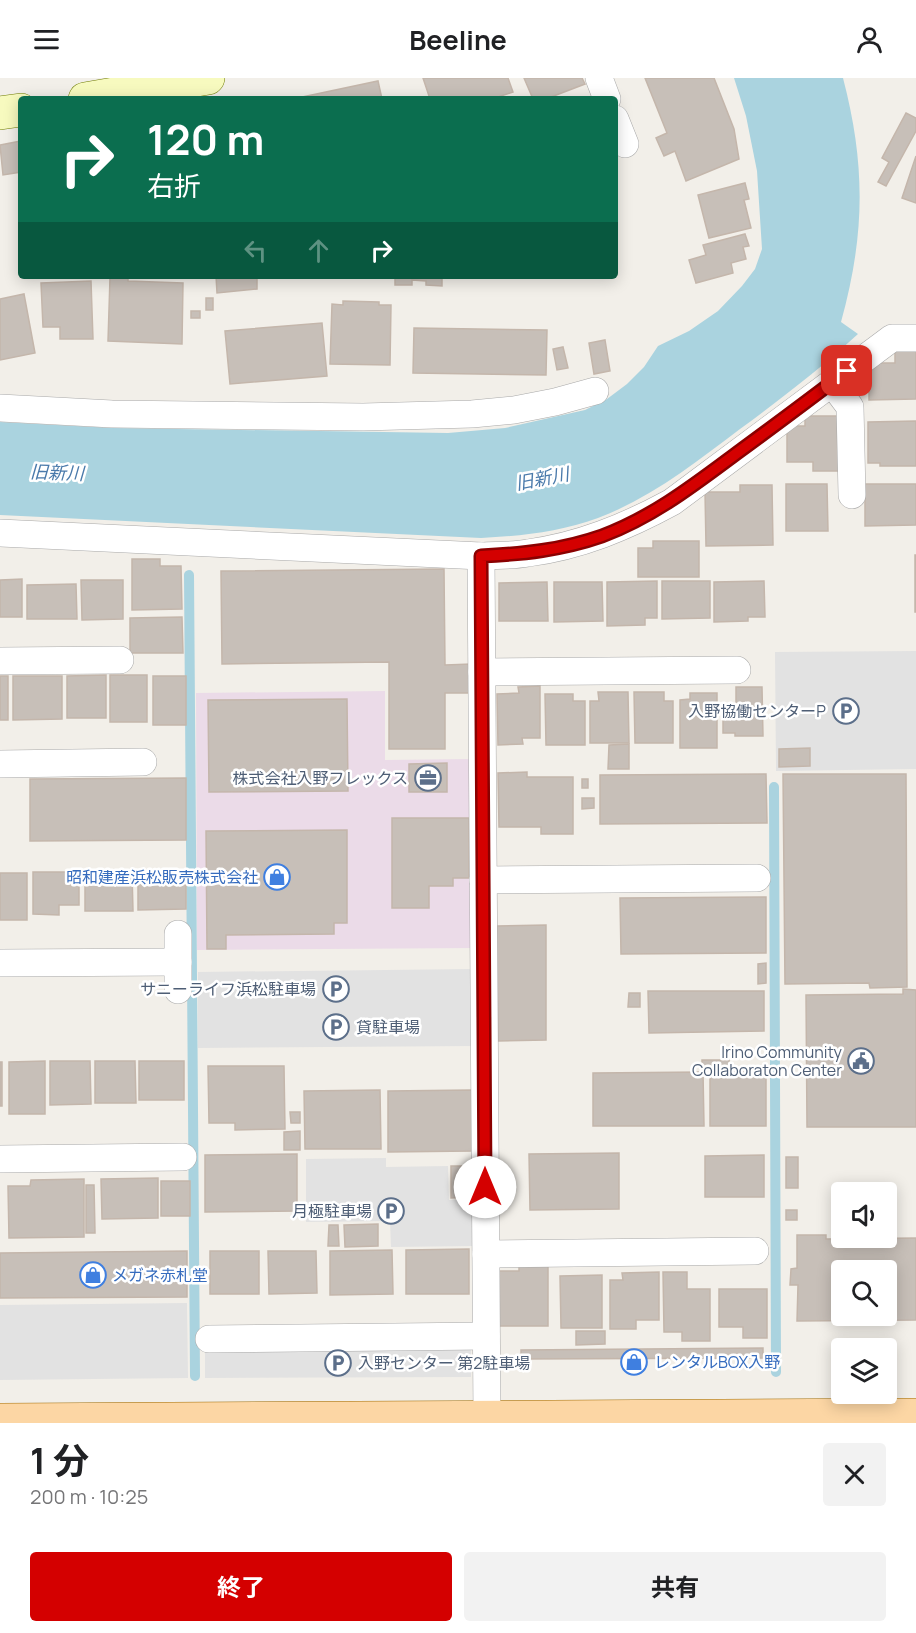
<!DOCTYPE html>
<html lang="ja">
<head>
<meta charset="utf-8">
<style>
	:root { --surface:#fff; --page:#f2f2f2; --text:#202124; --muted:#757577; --accent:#d40000 }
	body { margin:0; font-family:Manrope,"Noto Sans JP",sans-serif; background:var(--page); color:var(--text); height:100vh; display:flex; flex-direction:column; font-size:22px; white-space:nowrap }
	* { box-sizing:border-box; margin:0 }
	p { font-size:20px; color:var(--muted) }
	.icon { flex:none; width:33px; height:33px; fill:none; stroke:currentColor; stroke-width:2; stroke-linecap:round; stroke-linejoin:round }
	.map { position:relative; height:1345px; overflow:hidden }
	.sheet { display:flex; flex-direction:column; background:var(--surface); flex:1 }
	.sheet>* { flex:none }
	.guide { position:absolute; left:18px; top:18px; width:600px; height:183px; border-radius:6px; box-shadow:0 3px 15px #0003; background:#0b6e4f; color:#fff; overflow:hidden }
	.fabs { position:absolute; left:831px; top:1104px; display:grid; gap:12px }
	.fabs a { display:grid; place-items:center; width:66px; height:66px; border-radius:6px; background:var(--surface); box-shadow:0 3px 15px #0003; font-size:30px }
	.pin { position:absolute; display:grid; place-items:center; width:51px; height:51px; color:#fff; margin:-26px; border-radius:12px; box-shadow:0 3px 9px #0006 }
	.me { position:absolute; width:66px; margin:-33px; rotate:0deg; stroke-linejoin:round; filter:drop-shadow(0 0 4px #0008) }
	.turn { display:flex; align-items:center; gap:21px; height:126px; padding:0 30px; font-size:27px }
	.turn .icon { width:78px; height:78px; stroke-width:2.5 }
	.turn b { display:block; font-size:42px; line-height:51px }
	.lanes { display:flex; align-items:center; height:57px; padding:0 30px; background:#0003; justify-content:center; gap:30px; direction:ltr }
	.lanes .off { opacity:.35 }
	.round { display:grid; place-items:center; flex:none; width:63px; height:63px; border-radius:6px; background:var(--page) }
	.summary { display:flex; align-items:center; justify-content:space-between; height:102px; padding:0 30px }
	h1 { font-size:36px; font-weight:700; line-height:45px }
	.primary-button { display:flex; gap:12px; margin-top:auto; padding:12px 30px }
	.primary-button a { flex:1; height:69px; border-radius:6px; background:var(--accent); color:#fff; font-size:24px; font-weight:700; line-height:69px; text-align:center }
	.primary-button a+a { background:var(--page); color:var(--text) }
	header { display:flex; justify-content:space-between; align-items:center; height:78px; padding:0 30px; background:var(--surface); font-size:27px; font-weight:700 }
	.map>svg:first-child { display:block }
	.industrial { fill:#ebdbe8 }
	.parking { fill:#e2e2e2 }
	.water { fill:#aad3df }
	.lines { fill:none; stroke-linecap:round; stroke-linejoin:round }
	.stream { stroke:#aad3df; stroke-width:10 }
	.building { fill:#c7bfb8; stroke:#c4b6ab; stroke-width:1.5; fill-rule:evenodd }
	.street-casing { stroke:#a9a9a9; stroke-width:28 }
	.secondary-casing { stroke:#707d05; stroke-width:34 }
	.primary-casing { stroke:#a06b00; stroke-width:34 }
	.street { stroke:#fff; stroke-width:27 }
	.secondary { stroke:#f7fabf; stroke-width:33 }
	.primary { stroke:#fcd6a4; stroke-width:33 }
	.route-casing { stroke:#8a0000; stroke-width:15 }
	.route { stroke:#d40000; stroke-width:10 }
	.labels { text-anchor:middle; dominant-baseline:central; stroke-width:5; stroke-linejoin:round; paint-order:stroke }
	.service-label { font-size:16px; fill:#4e5e75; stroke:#fff; text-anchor:end }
	.shop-label { font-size:16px; fill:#366cbe; stroke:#fff; text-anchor:start }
	.water-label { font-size:18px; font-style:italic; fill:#4a7aab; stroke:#fff }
</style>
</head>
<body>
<header><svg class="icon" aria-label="menu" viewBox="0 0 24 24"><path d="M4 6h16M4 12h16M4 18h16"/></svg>Beeline<svg class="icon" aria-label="person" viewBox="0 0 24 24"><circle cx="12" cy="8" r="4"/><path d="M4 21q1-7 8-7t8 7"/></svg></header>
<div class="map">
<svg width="916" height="1345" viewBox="0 0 916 1345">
	<rect width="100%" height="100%" fill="#f2efe9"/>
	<polygon class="industrial" points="385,613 385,682 472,681 473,870 197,872 196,615"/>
	<g class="parking">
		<polygon points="916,573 916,691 776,693 775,574"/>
		<polygon points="473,891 474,968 198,970 198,894"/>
		<polygon points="386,1080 386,1089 448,1088 449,1122 475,1121 475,1168 391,1169 390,1143 306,1144 306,1081"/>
		<polygon points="187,1225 188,1300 0,1302 0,1227"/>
		<polygon points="471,1268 471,1299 205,1300 205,1270"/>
	</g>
	<path class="water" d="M734 0H843C866 88 865 157 841 244L858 256C820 291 782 320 740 351 695 385 651 420 598 440 560 454 521 458 481 460L0 437V344L113 350 448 355 505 350 585 332 607 321 627 306 644 289 658 268 689 253 718 233 742 208 755 191 762 171 757 93 746 38Z"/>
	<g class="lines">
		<g class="stream">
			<polyline points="189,497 195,1298"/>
			<polyline points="774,709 776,1294"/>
		</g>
	</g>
	<g class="building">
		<polygon points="423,0 508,0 513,14 492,21 430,21"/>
		<polygon points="524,0 582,0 585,6 546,21 533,21"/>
		<polygon points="645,0 714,0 734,51 739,81 686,103 675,73 664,78 656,60 667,55"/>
		<polygon points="378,3 382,21 303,21 302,19"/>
		<polygon points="906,35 916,40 916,53 886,108 878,104 889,84 882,80"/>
		<polygon points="21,63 21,94 3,97 0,67"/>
		<polygon points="916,78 916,125 902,120"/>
		<polygon points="745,105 749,121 744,122 751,150 709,160 698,117"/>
		<polygon points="745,156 749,168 743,169 746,181 731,185 733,195 696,205 689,182 706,177 703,167"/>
		<polygon points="216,198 257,198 257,211 217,215"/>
		<polygon points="395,198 442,198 442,208 426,207 426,203 412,202 412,207 395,207"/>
		<polygon points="110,200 128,200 128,203 183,205 182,266 108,263"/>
		<polygon points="91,203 93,261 60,261 60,249 43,249 41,205"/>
		<polygon points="24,216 35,275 0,282 0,221"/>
		<rect x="206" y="220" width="7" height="12"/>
		<polygon points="343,223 379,224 379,227 391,227 390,287 330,286 332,226 343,227"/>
		<rect x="191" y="233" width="9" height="7"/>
		<polygon points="322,245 327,298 230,306 225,253"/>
		<polygon points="414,250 547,252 546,297 413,295"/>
		<polygon points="605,262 610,293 594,296 589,265"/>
		<polygon points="563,269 568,290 557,292 553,271"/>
		<polygon points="895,272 916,272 916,321 869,322 869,285 895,285"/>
		<polygon points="805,338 838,338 839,393 813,393 813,384 787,384 787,348 805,348"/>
		<polygon points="916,343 916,388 880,388 880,385 868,385 868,344"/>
		<polygon points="786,406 827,406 828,453 786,453"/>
		<polygon points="865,406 916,406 916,447 865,448"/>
		<polygon points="740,407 772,407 773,467 706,468 705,414 740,414"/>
		<polygon points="653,463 699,463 699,499 638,499 638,470 653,470"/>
		<rect x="915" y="477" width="1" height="57"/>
		<polygon points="132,481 160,481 160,488 181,488 182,531 132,532"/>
		<polygon points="444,491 445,587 471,586 472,615 445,615 445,671 389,671 389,584 222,586 221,493"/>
		<polygon points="22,501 22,539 0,539 0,502"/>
		<polygon points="81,502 123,502 123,541 82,542"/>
		<polygon points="657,503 657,540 645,540 645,547 607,548 607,504"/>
		<polygon points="662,503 710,503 710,540 662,541"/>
		<polygon points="764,503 765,539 748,539 748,543 714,544 714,504"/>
		<polygon points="547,504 548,543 499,543 499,505"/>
		<polygon points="554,504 602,504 603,543 554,544"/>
		<polygon points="76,506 77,541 27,541 27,507"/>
		<polygon points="182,539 183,575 130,575 130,540"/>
		<polygon points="106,597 106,640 67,640 67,598"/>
		<rect x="110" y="597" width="37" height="47"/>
		<rect x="0" y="598" width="8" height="44"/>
		<polygon points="13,598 62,598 62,641 13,642"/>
		<rect x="153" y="598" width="33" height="49"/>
		<polygon points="540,608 540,660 522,660 523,666 498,667 497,616 519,615 518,609"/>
		<polygon points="736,609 762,609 763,658 735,658 735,655 723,655 723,630 736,630"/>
		<polygon points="598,614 628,614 629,665 590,665 590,623 599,623"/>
		<polygon points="634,614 664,614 664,623 673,623 673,665 635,665"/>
		<polygon points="690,615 717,615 717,670 680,670 680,622 690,621"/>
		<polygon points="545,616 573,616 573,623 585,623 585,667 546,667"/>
		<polygon points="347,621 348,713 209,714 208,622"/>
		<polygon points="629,666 629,691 608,691 609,667"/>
		<polygon points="810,670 810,688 779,689 779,671"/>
		<polygon points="447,685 447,714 409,714 409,686"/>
		<polygon points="527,694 527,699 573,699 573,756 541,756 541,749 499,749 498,695"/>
		<polygon points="766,696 767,745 600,746 600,697"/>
		<polygon points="783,696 906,696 907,909 870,910 869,905 785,906"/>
		<polygon points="186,700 186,762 30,763 30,701"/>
		<rect x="582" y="701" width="6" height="9"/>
		<polygon points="582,720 594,720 594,730 582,731"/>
		<polygon points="392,740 469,740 469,800 453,800 453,808 429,808 429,830 392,830"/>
		<polygon points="347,752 347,845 334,845 334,856 226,857 226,871 207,871 206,753"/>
		<polygon points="186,793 186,831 138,832 138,794"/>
		<polygon points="33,794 79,794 79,827 59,827 59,837 33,836"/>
		<polygon points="85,794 132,794 133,833 85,833"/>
		<rect x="0" y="795" width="27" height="47"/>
		<polygon points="766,819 766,875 621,876 620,820"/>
		<polygon points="546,847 546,962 498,963 497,848"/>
		<polygon points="766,885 766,905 758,906 758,886"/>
		<polygon points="903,911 916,912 916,1049 807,1049 806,917 903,916"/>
		<polygon points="648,913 764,913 764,953 649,955"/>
		<polygon points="629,915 640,915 640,929 628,929"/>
		<polygon points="702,982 729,982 730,989 702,989"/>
		<polygon points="45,983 45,1036 9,1036 9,984"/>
		<polygon points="50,983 90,983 91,1026 50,1027"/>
		<polygon points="95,983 135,983 136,1025 95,1025"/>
		<rect x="139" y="983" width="45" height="39"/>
		<rect x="0" y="984" width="2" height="44"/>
		<polygon points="208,988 284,988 285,1051 235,1052 235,1045 209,1045"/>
		<polygon points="766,993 766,1048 710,1048 710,994"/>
		<polygon points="703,994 704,1048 593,1048 593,995"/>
		<polygon points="380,1012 381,1071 305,1071 304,1013"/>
		<polygon points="472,1012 472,1073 388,1074 388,1013"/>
		<polygon points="290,1034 300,1034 300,1045 291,1045"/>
		<polygon points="300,1053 300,1072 284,1072 284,1054"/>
		<polygon points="619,1075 619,1131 530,1132 529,1076"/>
		<polygon points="297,1076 297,1133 205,1134 205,1077"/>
		<polygon points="764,1077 764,1119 705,1119 705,1078"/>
		<rect x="786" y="1079" width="12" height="31"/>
		<polygon points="451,1088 472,1088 471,1119 451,1120"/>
		<polygon points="158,1100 158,1140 102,1141 101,1101"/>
		<polygon points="84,1101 84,1159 9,1160 8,1108 30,1108 31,1102"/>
		<rect x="161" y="1103" width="29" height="35"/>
		<polygon points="86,1107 94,1107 95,1155 86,1155"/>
		<rect x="786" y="1132" width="11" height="10"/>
		<polygon points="378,1146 378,1168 345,1169 344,1147"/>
		<polygon points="329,1147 338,1147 339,1168 328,1168"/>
		<path d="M797 1157H826V1161L916 1160V1242L797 1243 798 1207H790L791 1191 797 1190ZM842 1192H886V1238H842Z"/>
		<polygon points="469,1171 469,1216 406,1216 406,1172"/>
		<polygon points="392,1172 393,1216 330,1217 330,1173"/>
		<polygon points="187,1173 187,1219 0,1220 0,1175"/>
		<rect x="210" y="1173" width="49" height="43"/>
		<polygon points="268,1173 316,1173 317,1215 269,1216"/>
		<polygon points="519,1188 548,1188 548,1248 498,1248 498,1193 519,1193"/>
		<polygon points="659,1194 659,1242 636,1242 636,1251 610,1251 610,1202 623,1202 622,1195"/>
		<polygon points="663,1194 687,1194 687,1211 710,1211 710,1263 682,1263 682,1254 664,1254"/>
		<polygon points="602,1197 602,1250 561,1250 560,1198"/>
		<polygon points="719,1211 767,1211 767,1260 743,1260 743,1249 719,1249"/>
		<polygon points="576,1253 605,1253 605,1266 576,1267"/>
		<polygon points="763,1270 763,1280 521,1281 521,1272"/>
	</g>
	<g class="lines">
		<g class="street-casing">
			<g id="street">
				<polyline points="599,0 607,21"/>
				<polyline points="615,41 625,66"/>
				<polyline points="832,305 850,329 852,417"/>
				<polyline points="0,330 112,336 363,339 472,336 514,332 555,324 595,313"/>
				<path d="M0 455 481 478C496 477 512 478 528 475 580 468 626 449 672 424L892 260H916"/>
				<polyline points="481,478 487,1339"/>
				<polyline points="0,583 120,582"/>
				<polyline points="482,594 737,592"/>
				<polyline points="0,686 143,684"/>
				<polyline points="483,802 757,800"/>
				<polyline points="178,856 178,912"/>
				<polyline points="0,885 178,884"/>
				<polyline points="0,1081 183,1079"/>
				<polyline points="486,1176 755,1173"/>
				<polyline points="209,1261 486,1258"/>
			</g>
		</g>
		<g class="secondary-casing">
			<g id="secondary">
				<polyline points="85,21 208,0"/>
				<polyline points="0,35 21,32"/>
			</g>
		</g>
		<g class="primary-casing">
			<polyline id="primary" points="0,1342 916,1337"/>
		</g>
		<use href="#street" class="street"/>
		<use href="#secondary" class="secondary"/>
		<use href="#primary" class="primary"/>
	</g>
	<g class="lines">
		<g class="route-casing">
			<path id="route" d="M485 1109 481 478C523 476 562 472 602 458 653 439 694 407 737 375 774 348 810 321 847 293"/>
		</g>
		<use href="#route" class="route"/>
	</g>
	<defs>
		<g id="parking-ring" transform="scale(1.35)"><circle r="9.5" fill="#fff" stroke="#5c6f8a" stroke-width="1.5"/><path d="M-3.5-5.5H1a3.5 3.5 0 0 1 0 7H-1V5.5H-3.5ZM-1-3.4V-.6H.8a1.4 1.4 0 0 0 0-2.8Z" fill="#5c6f8a"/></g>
		<g id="office-ring" transform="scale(1.35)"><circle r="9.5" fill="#fff" stroke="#5c6f8a" stroke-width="1.5"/><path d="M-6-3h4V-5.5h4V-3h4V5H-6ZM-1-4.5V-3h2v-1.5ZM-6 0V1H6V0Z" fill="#5c6f8a"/></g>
		<g id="shop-ring" transform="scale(1.35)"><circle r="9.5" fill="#fff" stroke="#3f7fe0" stroke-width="1.5"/><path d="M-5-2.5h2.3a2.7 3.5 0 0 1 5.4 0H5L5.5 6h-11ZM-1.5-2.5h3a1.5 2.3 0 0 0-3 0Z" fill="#3f7fe0"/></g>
		<g id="civic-ring" transform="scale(1.35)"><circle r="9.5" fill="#fff" stroke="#5c6f8a" stroke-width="1.5"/><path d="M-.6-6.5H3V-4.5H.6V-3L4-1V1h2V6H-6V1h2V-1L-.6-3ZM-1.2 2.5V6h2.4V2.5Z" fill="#5c6f8a"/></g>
	</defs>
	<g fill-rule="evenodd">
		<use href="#parking-ring" x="846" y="633"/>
		<use href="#office-ring" x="428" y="700"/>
		<use href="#shop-ring" x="277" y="799"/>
		<use href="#parking-ring" x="336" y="911"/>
		<use href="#parking-ring" x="336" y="949"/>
		<use href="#civic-ring" x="861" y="983"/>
		<use href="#parking-ring" x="391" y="1133"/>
		<use href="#shop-ring" x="93" y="1197"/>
		<use href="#shop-ring" x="634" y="1284"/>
		<use href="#parking-ring" x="338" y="1285"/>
	</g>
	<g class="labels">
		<g class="service-label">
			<text x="826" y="633">入野協働センターP</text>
			<text x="408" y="700">株式会社入野フレックス</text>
			<text x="316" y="911">サニーライフ浜松駐車場</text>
			<text x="356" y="949" text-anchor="start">貸駐車場</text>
			<text x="842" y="974">Irino Community<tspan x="842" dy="18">Collaboraton Center</tspan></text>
			<text x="372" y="1133">月極駐車場</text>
			<text x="358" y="1285" text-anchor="start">入野センター 第2駐車場</text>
		</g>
		<g class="shop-label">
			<text x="258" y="799" text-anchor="end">昭和建産浜松販売株式会社</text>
			<text x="112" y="1197">メガネ赤札堂</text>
			<text x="654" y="1284">レンタルBOX入野</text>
		</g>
		<g class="water-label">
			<text transform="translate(57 394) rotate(2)">旧新川</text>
			<text transform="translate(542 400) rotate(-11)">旧新川</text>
		</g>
	</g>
</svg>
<div class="fabs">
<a><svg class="icon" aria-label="sound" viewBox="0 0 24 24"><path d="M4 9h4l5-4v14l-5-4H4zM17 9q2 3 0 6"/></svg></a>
<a><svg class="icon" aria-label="search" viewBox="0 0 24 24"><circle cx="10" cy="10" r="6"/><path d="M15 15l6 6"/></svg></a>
<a><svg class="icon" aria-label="layers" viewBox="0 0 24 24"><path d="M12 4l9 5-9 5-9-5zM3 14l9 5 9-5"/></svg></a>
</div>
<div class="pin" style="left:847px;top:293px;background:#d93025"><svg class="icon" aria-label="arrive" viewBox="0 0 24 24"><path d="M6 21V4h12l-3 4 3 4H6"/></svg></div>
<svg class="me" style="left:485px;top:1109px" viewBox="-20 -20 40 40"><circle r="19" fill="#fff"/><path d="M0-13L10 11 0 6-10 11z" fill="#d40000"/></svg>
<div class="guide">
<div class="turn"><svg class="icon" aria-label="right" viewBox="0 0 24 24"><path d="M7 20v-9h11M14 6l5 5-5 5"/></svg><div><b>120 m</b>右折</div></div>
<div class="lanes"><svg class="icon off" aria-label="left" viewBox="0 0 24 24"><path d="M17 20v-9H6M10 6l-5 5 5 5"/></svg><svg class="icon off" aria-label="ahead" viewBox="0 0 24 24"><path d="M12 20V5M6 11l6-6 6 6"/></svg><svg class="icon" aria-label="right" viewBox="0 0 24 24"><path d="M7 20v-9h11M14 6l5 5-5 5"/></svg></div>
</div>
</div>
<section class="sheet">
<div class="summary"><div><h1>1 分</h1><p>200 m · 10:25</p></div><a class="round"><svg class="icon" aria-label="close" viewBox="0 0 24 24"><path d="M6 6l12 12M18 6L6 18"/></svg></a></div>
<div class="primary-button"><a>終了</a><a>共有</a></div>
</section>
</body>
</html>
